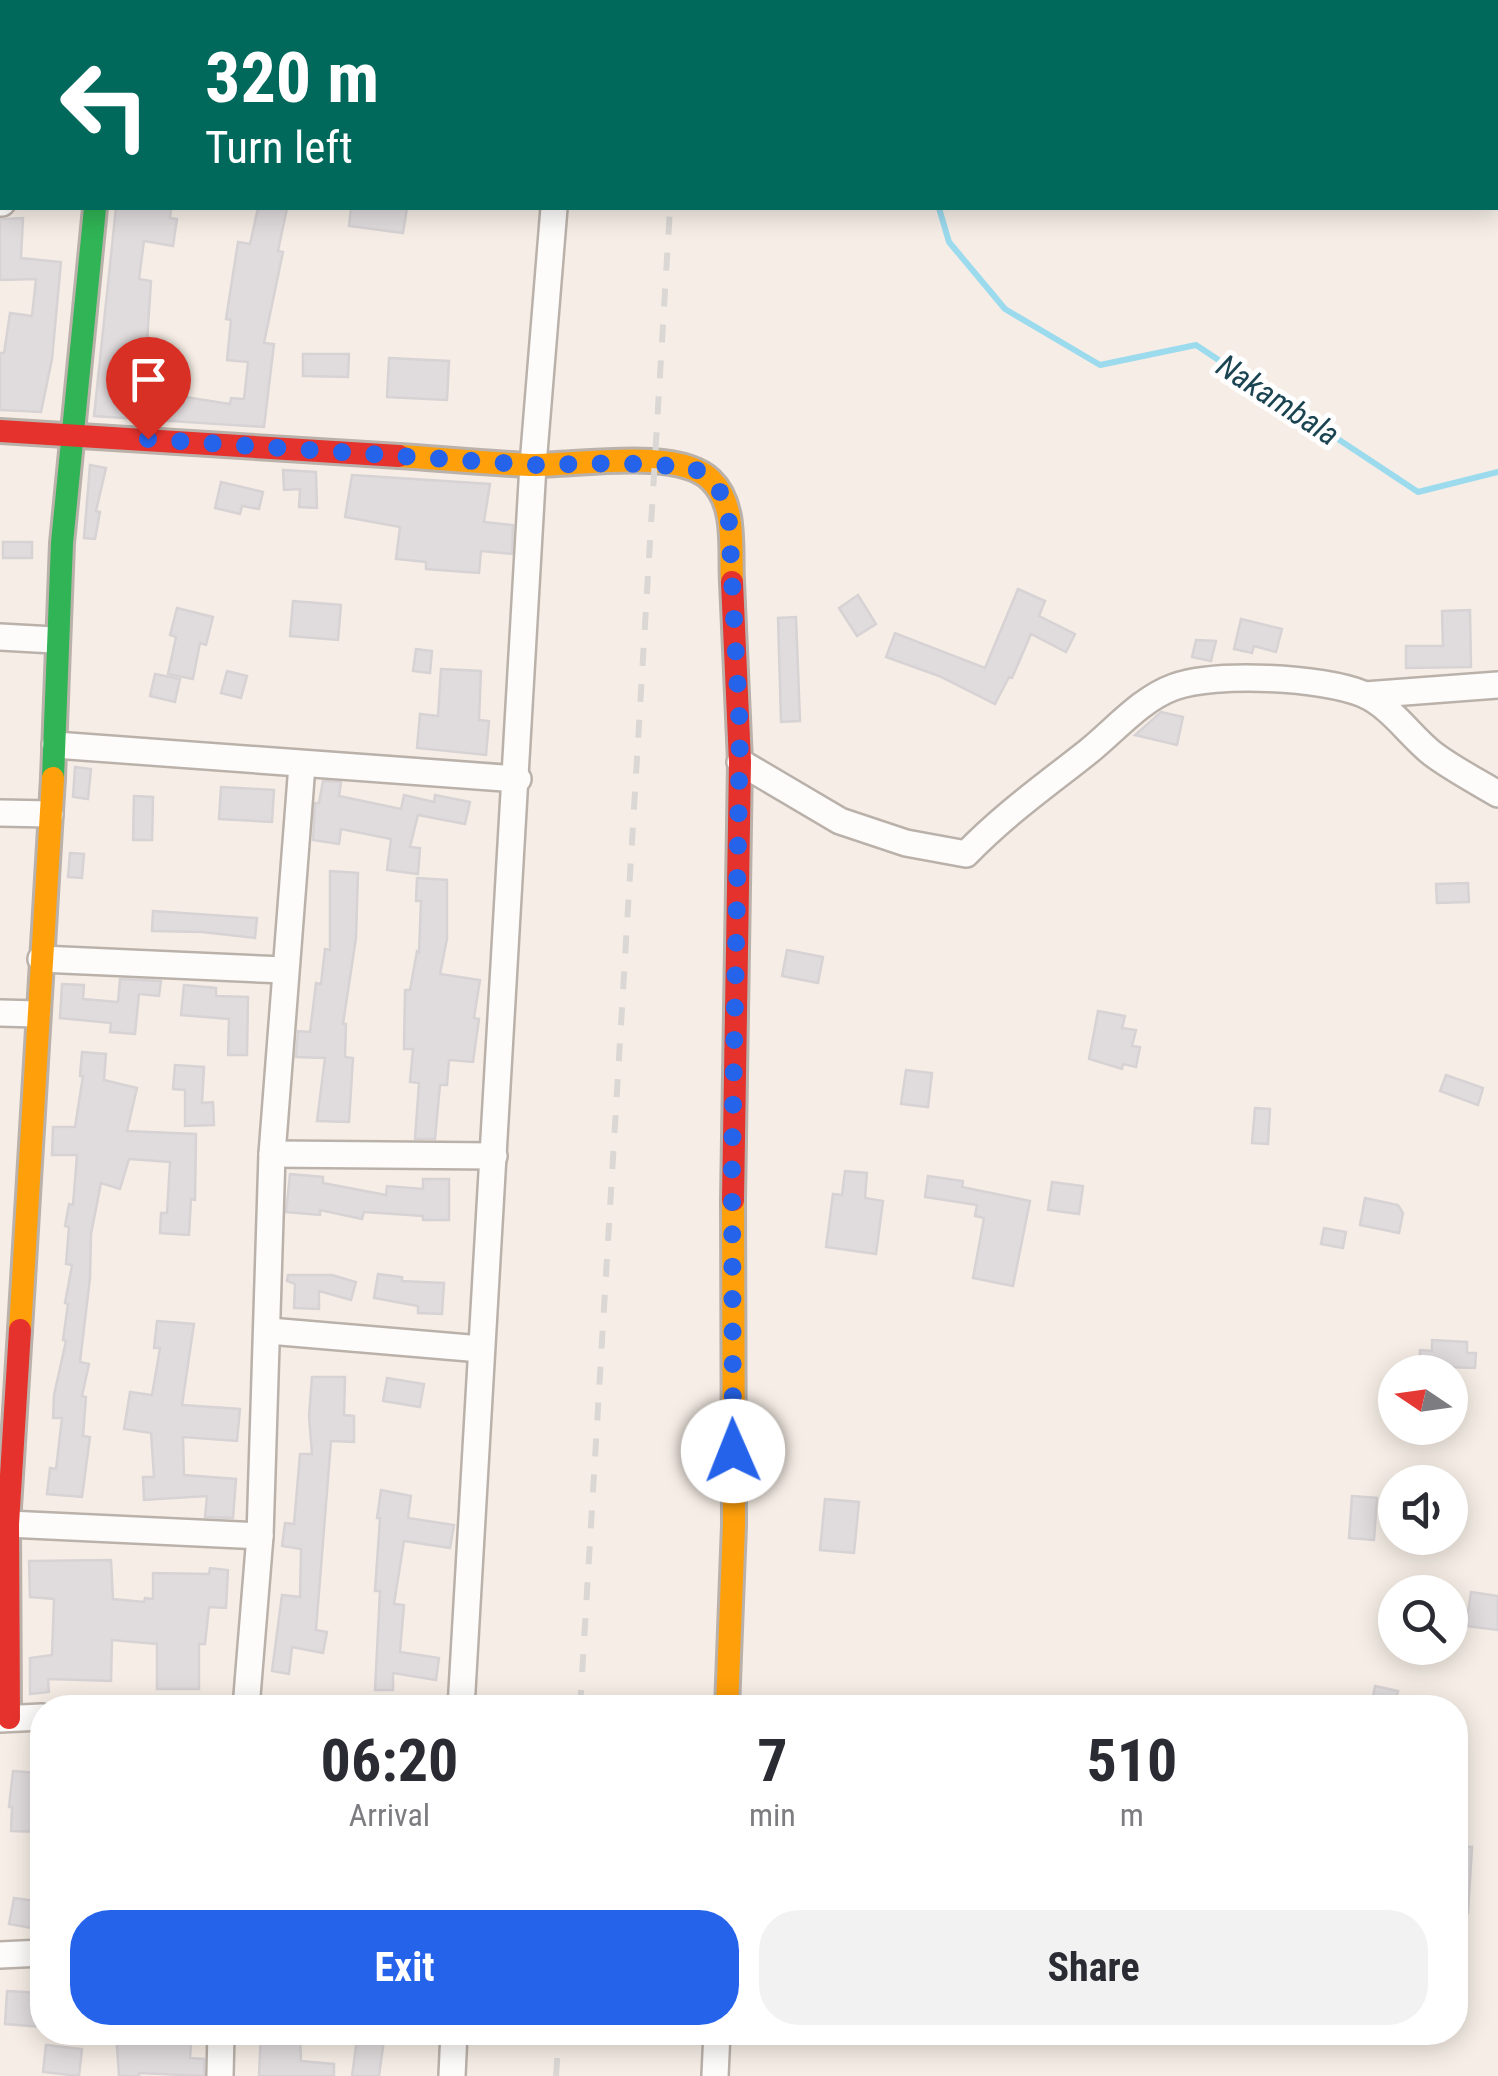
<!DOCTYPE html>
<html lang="en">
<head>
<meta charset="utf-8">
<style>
	:root { --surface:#fff; --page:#f2f2f3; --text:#2b2b33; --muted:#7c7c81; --accent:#2563eb }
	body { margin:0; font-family:"Roboto Condensed",sans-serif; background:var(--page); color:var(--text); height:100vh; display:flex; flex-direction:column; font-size:38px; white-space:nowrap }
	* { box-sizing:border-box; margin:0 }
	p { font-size:32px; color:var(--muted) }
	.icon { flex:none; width:55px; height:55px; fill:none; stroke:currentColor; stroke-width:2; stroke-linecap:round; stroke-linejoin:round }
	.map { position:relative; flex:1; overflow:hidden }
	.drawer { position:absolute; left:30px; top:1695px; width:1438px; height:350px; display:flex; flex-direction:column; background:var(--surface); border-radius:40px; box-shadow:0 5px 25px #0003 }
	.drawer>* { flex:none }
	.guide { position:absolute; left:0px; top:0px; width:1500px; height:210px; box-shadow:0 5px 25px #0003; background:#00695c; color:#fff; overflow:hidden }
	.needle { width:65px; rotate:283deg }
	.controls { position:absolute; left:1378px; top:1355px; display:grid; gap:20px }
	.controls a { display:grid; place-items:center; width:90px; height:90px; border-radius:50%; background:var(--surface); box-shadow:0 5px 25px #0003; font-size:50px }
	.pin { position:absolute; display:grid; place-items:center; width:85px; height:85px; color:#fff; margin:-102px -42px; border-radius:50% 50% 50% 0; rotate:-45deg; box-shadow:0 0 10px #0007 }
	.pin .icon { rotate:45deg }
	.me { position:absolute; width:110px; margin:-55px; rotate:359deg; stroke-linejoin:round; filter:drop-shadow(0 0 8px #0008) }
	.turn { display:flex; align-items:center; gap:35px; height:210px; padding:0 40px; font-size:45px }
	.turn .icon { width:130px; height:130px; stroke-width:2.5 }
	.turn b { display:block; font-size:70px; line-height:85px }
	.eta { display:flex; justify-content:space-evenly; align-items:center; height:170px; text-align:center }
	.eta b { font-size:60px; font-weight:700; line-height:70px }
	.action { display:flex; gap:20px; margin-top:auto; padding:20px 40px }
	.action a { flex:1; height:115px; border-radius:40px; background:var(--accent); color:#fff; font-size:40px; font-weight:700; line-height:115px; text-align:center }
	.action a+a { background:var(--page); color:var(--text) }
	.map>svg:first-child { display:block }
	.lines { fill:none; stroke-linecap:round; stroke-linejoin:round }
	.stream { stroke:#9cdaee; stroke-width:6 }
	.building { fill:#e0dbdc; stroke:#d7d2d4; stroke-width:2.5 }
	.street-casing { stroke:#bab2aa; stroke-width:30 }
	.fast-casing { stroke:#bab2aa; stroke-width:28 }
	.slow-casing { stroke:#bab2aa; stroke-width:28 }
	.jam-casing { stroke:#bab2aa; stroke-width:28 }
	.street { stroke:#fefcfb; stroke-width:25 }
	.fast { stroke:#30b455; stroke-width:22 }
	.slow { stroke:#ff9f0a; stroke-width:22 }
	.jam { stroke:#e5322d; stroke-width:22 }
	.rail { stroke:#dad7d4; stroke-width:6; stroke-dasharray:18 18; stroke-linecap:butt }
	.route { stroke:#2563eb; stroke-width:18; stroke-dasharray:0 32.4 }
	.labels { text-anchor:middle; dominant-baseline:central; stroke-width:10; stroke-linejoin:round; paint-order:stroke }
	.water-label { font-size:32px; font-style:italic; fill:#1a4451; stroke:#fff }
</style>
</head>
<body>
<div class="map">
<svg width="1498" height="2076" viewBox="0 0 1498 2076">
	<rect width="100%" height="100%" fill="#f6eee6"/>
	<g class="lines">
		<g class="stream">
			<polyline points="851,0 852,2"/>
			<polyline points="939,208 949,242 1005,309 1100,365 1196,345 1418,492 1498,472"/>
		</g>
	</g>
	<g class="building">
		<polygon points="116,208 171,208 170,218 177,219 173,246 144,241 139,279 151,281 147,342 158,344 151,379 167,380 166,394 230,404 231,398 244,399 248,362 227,360 231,320 226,319 238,242 250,244 258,208 287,208 278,251 283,252 264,343 274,344 264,427 94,416"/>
		<polygon points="351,208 407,208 403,233 349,226"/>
		<polygon points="23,218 21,258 61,262 52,359 41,412 0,410 0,353 4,353 10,313 32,316 36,279 0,280 0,219"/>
		<polygon points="303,354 349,354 348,377 303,376"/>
		<polygon points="389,358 449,361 447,400 387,397"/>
		<polygon points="90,465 106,468 96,511 100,512 95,539 84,538"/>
		<polygon points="283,470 316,472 317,508 299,507 300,489 284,490"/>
		<polygon points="352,475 490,484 484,522 513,525 512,554 481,551 479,573 426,569 426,562 396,559 400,527 345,517"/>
		<polygon points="221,482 263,492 259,509 242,506 240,514 215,508"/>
		<rect x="3" y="542" width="29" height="16"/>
		<polygon points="1018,589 1045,601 1039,616 1075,634 1066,652 1031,634 1012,678 1009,677 995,704 939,676 886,657 895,633 985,668"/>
		<polygon points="858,595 876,624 857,636 839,608"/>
		<polygon points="293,601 341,605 338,640 290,636"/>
		<polygon points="177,608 213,617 206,645 200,643 193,679 168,674 176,637 170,635"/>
		<polygon points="1470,610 1471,667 1406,668 1406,646 1443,646 1442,611"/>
		<polygon points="796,617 800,721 781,722 778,618"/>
		<polygon points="1241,619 1282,629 1276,652 1254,646 1252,653 1234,649"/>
		<polygon points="1196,640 1216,641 1211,661 1192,657"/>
		<polygon points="416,649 432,651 430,673 413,671"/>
		<polygon points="441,669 481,671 479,720 489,721 486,755 417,748 420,714 438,716"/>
		<polygon points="227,671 247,676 241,698 221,693"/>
		<polygon points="155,674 180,679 175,702 150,696"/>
		<polygon points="1161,712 1183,717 1177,745 1135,735"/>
		<polygon points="75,767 91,769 88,799 73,797"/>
		<polygon points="323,781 341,782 339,796 401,809 404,795 434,802 435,795 470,802 465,824 418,815 410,847 420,848 418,874 387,870 391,839 341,829 339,844 313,840 315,803 319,803"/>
		<polygon points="221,787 274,790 272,822 219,819"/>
		<polygon points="134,796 153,797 152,840 133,840"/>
		<polygon points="70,853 84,854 82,878 68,877"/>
		<polygon points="330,871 358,873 356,938 343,1024 346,1024 345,1057 353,1058 349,1122 317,1121 325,1058 296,1057 298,1031 310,1032 316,983 321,984 325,949 330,950"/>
		<polygon points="417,878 447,880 447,939 440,974 480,980 474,1018 479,1019 473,1062 449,1060 447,1085 440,1085 435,1139 415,1139 419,1083 410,1082 413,1049 404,1049 405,990 410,990 417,951 419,952 421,901 416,901"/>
		<polygon points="1468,883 1469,902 1437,903 1436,884"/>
		<polygon points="153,911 257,918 255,938 202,932 152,931"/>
		<polygon points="787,950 823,957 818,983 782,976"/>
		<polygon points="120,979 161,981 159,996 139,994 135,1034 110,1032 111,1023 60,1018 62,984 84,985 83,999 118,1002"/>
		<polygon points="184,985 216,988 216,996 248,997 247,1055 228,1055 229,1019 181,1015"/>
		<polygon points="1098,1011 1125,1016 1122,1028 1136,1030 1132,1046 1140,1047 1136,1067 1123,1064 1122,1069 1089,1059"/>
		<polygon points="82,1052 106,1054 104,1080 137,1088 127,1131 196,1134 195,1200 191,1199 189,1235 160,1233 161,1213 167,1213 170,1162 129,1159 120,1189 101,1183 91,1234 90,1278 80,1362 89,1364 82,1396 86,1397 83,1436 90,1437 82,1497 47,1494 50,1468 56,1469 62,1418 53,1418 54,1395 66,1341 63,1340 68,1304 65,1303 72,1265 66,1264 69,1227 65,1226 69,1204 73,1205 77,1155 52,1155 53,1127 75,1127 83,1076 80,1076"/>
		<polygon points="175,1065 204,1067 202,1103 213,1102 214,1125 185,1126 185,1090 173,1089"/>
		<polygon points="906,1070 932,1073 928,1107 901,1104"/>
		<polygon points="1446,1075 1483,1088 1478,1105 1440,1091"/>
		<polygon points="1255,1108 1270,1109 1268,1144 1252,1143"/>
		<polygon points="845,1171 867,1173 865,1198 883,1201 876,1254 826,1247 833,1194 842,1195"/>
		<polygon points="290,1174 323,1177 323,1183 386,1195 387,1186 423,1189 423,1179 449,1179 449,1220 423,1220 423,1216 364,1212 362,1219 320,1210 320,1215 286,1212"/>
		<polygon points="928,1176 963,1181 962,1187 1030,1201 1013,1286 973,1278 984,1218 975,1216 977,1205 925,1197"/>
		<polygon points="1052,1182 1083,1186 1079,1214 1048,1210"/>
		<polygon points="1365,1198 1398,1205 1403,1213 1399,1233 1360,1225"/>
		<polygon points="1324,1228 1346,1232 1343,1248 1321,1244"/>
		<polygon points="378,1274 402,1277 402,1281 444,1283 442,1314 418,1313 418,1306 374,1298"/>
		<polygon points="288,1275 332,1275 356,1282 351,1300 319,1291 319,1309 294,1308 295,1284 287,1281"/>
		<polygon points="157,1321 194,1324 182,1405 240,1409 237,1441 183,1437 184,1475 236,1479 233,1518 205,1517 207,1496 144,1500 143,1477 154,1477 151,1433 124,1429 130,1392 152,1395 160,1348 154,1348"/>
		<polygon points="1432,1340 1467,1342 1467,1353 1476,1353 1475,1368 1419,1366 1420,1350 1432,1351"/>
		<polygon points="312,1377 345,1377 344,1415 354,1416 354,1442 331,1441 316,1630 327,1632 323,1653 292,1647 289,1674 272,1671 282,1595 300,1597 301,1549 282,1546 285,1523 294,1524 300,1454 312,1454 309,1416"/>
		<polygon points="387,1378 424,1384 420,1407 383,1401"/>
		<polygon points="381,1490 411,1496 408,1518 454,1525 450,1548 404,1541 394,1604 404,1605 400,1652 439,1658 436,1680 393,1673 393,1690 375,1690 380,1591 375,1591 380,1518 377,1518"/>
		<polygon points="1352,1496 1377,1498 1374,1540 1349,1538"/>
		<polygon points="825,1499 859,1502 854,1553 820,1550"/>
		<polygon points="111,1560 113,1599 144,1602 145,1598 153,1599 153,1573 209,1574 210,1568 228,1570 226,1608 209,1607 205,1644 199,1644 199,1689 157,1689 157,1644 112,1640 111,1681 48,1679 49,1692 30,1694 30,1658 52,1655 54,1599 30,1597 29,1561"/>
		<polygon points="1471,1592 1498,1596 1498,1630 1466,1626"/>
		<polygon points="1375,1686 1398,1691 1394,1708 1371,1708"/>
		<polygon points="13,1771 37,1773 33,1811 42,1812 42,1832 11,1831 12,1807 9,1807"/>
		<polygon points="1455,1846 1472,1847 1468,1913 1455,1913"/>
		<polygon points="14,1898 36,1901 32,1928 9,1924"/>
		<polygon points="7,1991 42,1993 42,2027 5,2024"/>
		<polygon points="116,2032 192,2032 190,2058 204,2059 204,2076 139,2073 139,2076 119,2076"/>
		<polygon points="261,2032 300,2032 301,2061 334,2064 334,2076 259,2076"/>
		<polygon points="358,2032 385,2032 379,2076 352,2076"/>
		<polygon points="46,2045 82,2049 79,2076 43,2072"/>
	</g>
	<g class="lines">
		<g class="street-casing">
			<g id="street">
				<polyline points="96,2 96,0"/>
				<polyline points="570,2 570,0"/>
				<polyline points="0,203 2,203"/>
				<polyline points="0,637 54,640"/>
				<polyline points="1365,695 1498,685"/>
				<polyline points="55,745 518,779"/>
				<path d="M740 762 840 821 906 843 966 854C1006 813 1045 786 1089 751 1116 729 1141 699 1174 687 1216 672 1322 677 1363 694 1391 706 1410 736 1433 754 1453 769 1476 781 1498 794"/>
				<polyline points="0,813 50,814"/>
				<polyline points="41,959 284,970"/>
				<polyline points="0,1013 37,1014"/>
				<polyline points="272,1154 494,1156"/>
				<polyline points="269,1331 481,1349"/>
				<polyline points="8,1524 260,1536"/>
				<polyline points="246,1708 260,1536 272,1154 302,765"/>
				<polyline points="461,1708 533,465 554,208"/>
				<polyline points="0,1719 42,1717"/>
				<polyline points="0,1955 42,1953"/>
				<polyline points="220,2076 221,2032"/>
				<polyline points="452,2076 454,2032"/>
				<polyline points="715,2076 717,2032"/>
			</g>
		</g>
		<g class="fast-casing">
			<polyline id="fast" points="53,778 62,543 95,208"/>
		</g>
		<g class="slow-casing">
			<g id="slow">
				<path d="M399 456C443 459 487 463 530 465 575 466 678 447 711 480 737 505 730 549 732 582"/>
				<polyline points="20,1330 53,778"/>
				<polyline points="727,1708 734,1525 733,1200"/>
			</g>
		</g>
		<g class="jam-casing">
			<g id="jam">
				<polyline points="0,431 399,456"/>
				<polyline points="732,582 740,762 733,1200"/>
				<polyline points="9,1718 8,1524 20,1330"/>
			</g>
		</g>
		<use href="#street" class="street"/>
		<use href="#fast" class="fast"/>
		<use href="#slow" class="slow"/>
		<use href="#jam" class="jam"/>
		<g class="rail">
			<polyline points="682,2 683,0"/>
			<polyline points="580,1708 670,208"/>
			<polyline points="556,2076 559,2032"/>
		</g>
	</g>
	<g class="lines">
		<polyline class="route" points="148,439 534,465 617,463 692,467 712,480 728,504 740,732 732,1164 733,1451"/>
	</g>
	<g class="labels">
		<g class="water-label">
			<text transform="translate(1278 400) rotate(33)">Nakambala</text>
		</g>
	</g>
</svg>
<div class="controls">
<a><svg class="needle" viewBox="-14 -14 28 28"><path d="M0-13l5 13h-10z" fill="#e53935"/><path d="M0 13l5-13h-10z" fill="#7c7c81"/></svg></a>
<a><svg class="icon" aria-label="sound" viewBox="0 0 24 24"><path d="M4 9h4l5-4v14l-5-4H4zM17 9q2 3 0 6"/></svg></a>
<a><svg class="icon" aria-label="search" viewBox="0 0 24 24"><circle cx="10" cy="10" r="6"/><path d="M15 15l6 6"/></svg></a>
</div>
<div class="pin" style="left:148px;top:439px;background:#d93025"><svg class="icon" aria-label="arrive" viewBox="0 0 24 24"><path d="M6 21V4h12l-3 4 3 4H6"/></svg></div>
<svg class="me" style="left:733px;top:1451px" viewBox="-20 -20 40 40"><circle r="19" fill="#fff"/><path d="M0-13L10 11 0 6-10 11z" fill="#2563eb"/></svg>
<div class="guide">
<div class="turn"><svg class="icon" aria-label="left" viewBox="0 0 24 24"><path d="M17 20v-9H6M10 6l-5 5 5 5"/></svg><div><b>320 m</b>Turn left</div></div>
</div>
<section class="drawer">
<div class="eta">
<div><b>06:20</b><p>Arrival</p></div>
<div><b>7</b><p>min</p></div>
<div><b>510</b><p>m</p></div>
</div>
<div class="action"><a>Exit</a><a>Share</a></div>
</section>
</div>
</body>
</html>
